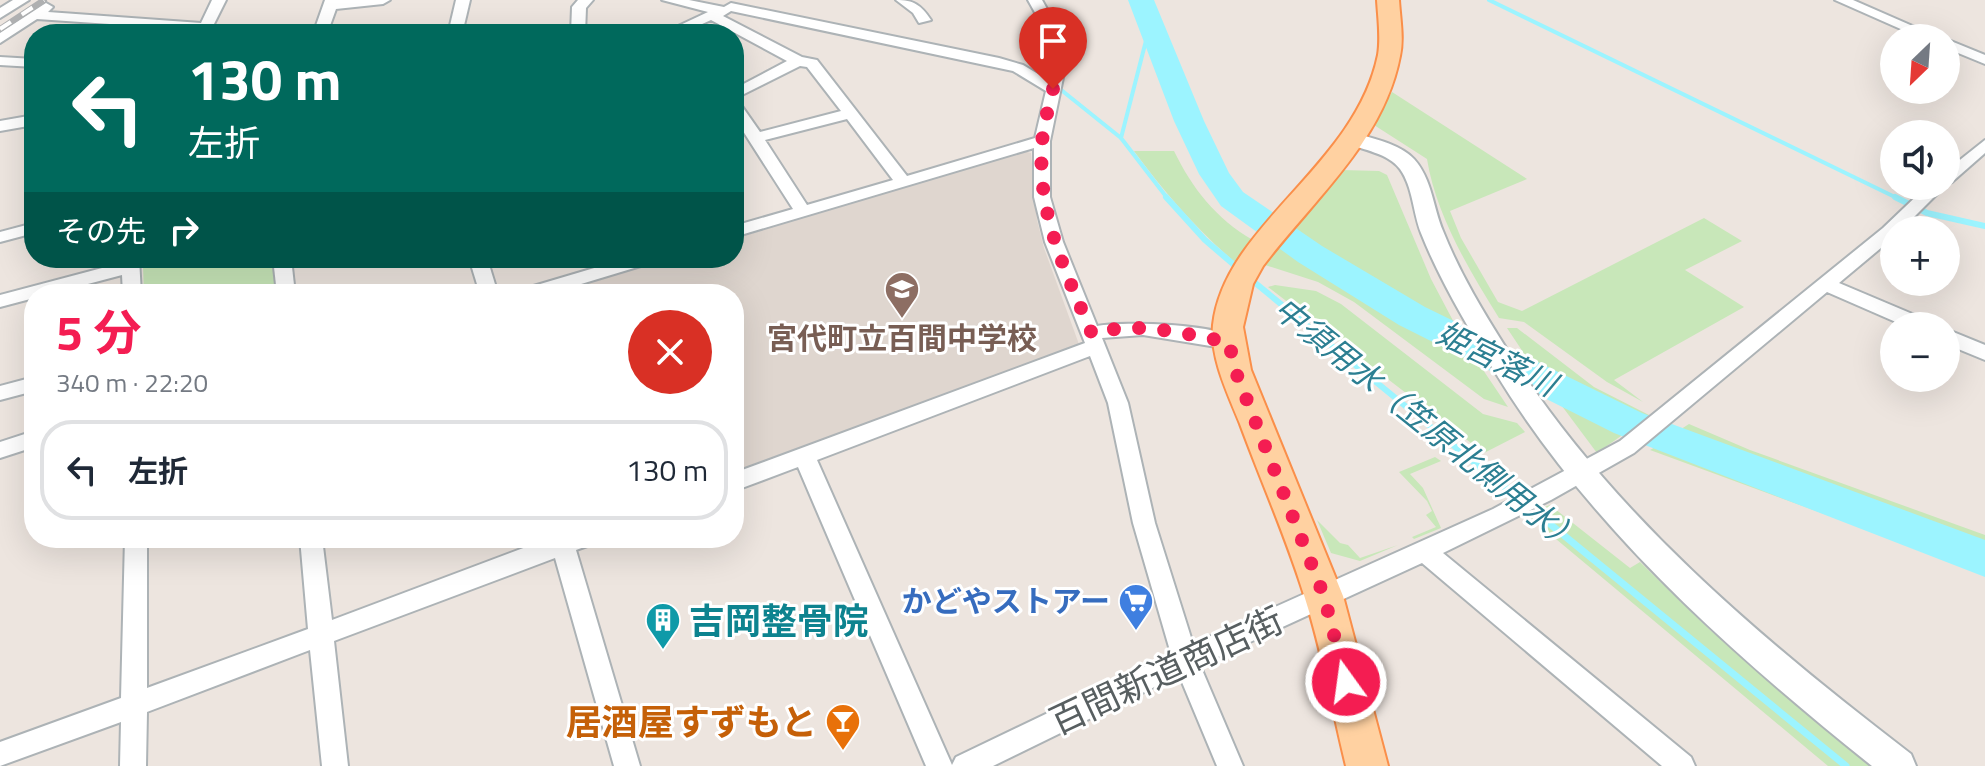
<!DOCTYPE html>
<html lang="ja">
<head>
<meta charset="utf-8">
<style>
	:root { --surface:#fff; --page:#f2f2f3; --text:#1f2937; --muted:#747a83; --line:#e0e1e3; --accent:#f41d52 }
	body { margin:0; font-family:"Titillium Web","Noto Sans JP",sans-serif; background:var(--page); color:var(--text); height:100vh; display:flex; flex-direction:column; font-size:30px; white-space:nowrap }
	* { box-sizing:border-box; margin:0 }
	p { font-size:26px; color:var(--muted) }
	.icon { flex:none; width:44px; height:44px; fill:none; stroke:currentColor; stroke-width:2; stroke-linecap:round; stroke-linejoin:round }
	.map { position:relative; flex:1; overflow:hidden }
	.panel { position:absolute; left:24px; top:284px; width:720px; height:264px; display:flex; flex-direction:column; background:var(--surface); border-radius:32px; box-shadow:0 8px 32px #0002 }
	.panel>* { flex:none }
	.hud { position:absolute; left:24px; top:24px; width:720px; height:244px; border-radius:32px; box-shadow:0 8px 32px #0002; background:#00695c; color:#fff; overflow:hidden }
	.needle { width:52px; rotate:205deg }
	.fabs { position:absolute; left:1880px; top:24px; display:grid; gap:16px }
	.fabs a { display:grid; place-items:center; width:80px; height:80px; border-radius:50%; background:var(--surface); box-shadow:0 8px 32px #0002; font-size:40px }
	.pin { position:absolute; display:grid; place-items:center; width:68px; height:68px; color:#fff; margin:-82px -34px; border-radius:50% 50% 50% 0; rotate:-45deg; box-shadow:0 0 8px #0007 }
	.pin .icon { rotate:45deg }
	.me { position:absolute; width:88px; margin:-44px; rotate:346deg; stroke-linejoin:round; filter:drop-shadow(0 0 6px #0008) }
	.turn { display:flex; align-items:center; gap:28px; height:168px; padding:0 32px; font-size:36px }
	.turn .icon { width:104px; height:104px; stroke-width:2.5 }
	.turn b { display:block; font-size:56px; line-height:68px }
	.then { display:flex; align-items:center; height:76px; padding:0 32px; background:#0003; gap:16px; font-size:30px }
	.round { display:grid; place-items:center; flex:none; width:84px; height:84px; border-radius:42px; background:var(--page) }
	.overview { display:flex; align-items:center; justify-content:space-between; height:136px; padding:0 32px }
	h1 { font-size:48px; font-weight:700; line-height:60px; color:var(--accent) }
	ul { padding:0; list-style:none }
	li { display:flex; align-items:center; gap:24px; height:100px; margin:0 16px 12px; padding:0 16px; border:4px solid var(--line); border-radius:32px }
	li div { flex:1 }
	li b { display:block; font-size:30px }
	li em { font-style:normal }
	.map>svg:first-child { display:block }
	.education { fill:#dfd6cf }
	.green { fill:#c8e7b9 }
	.lines { fill:none; stroke-linecap:round; stroke-linejoin:round }
	.stream-far2 { stroke:#9cf4ff; stroke-width:4 }
	.stream-far1 { stroke:#9cf4ff; stroke-width:6 }
	.stream { stroke:#9cf4ff; stroke-width:7 }
	.river { fill:#9cf4ff; fill-rule:evenodd }
	.minor-casing { stroke:#adb3b6; stroke-width:4 }
	.tertiary-casing { stroke:#adb3b6; stroke-width:4 }
	.primary-casing { stroke:#fa8f4a; stroke-width:4 }
	.minor { fill:#fff; fill-rule:evenodd }
	.tertiary { fill:#fff; fill-rule:evenodd }
	.primary { fill:#ffd1a1; fill-rule:evenodd }
	.rail-casing { stroke:#afb0b1; stroke-width:6 }
	.rail { stroke:#fff; stroke-width:4; stroke-dasharray:13; stroke-linecap:butt }
	.route { stroke:#f41d52; stroke-width:14; stroke-dasharray:0 25.2 }
	.labels { text-anchor:middle; dominant-baseline:central; stroke-width:6; stroke-linejoin:round; paint-order:stroke }
	.education-label { font-size:30px; font-weight:bold; fill:#785e54; stroke:#fff }
	.shop-label { font-size:30px; font-weight:bold; fill:#366cbe; stroke:#fff; text-anchor:end }
	.water-label { font-size:32px; font-style:italic; fill:#2c7f92; stroke:#fff }
	.near-culture-label { font-size:36px; font-weight:bold; fill:#0d838f; stroke:#fff; text-anchor:start }
	.near-street-label { font-size:36px; fill:#585f61; stroke:#fff }
	.near-food-label { font-size:36px; font-weight:bold; fill:#c56008; stroke:#fff; text-anchor:end }
</style>
</head>
<body>
<div class="map">
<svg width="1985" height="766" viewBox="0 0 1985 766">
	<rect width="100%" height="100%" fill="#ede5df"/>
	<polygon class="education" points="1024,151 1031,153 1037,220 1044,248 1080,347 734,474 734,294 540,294 660,258 734,258 734,236"/>
	<g class="green">
		<path d="M1392 92 1527 179 1450 211 1461 238 1498 302 1522 311 1704 218 1742 241 1685 270 1744 307 1614 380 1643 402 1607 382 1524 322 1499 318C1469 270 1436 215 1427 159L1374 125Z"/>
		<path d="M1134 151H1174C1192 188 1216 219 1253 240L1236 263C1196 229 1165 193 1134 151Z"/>
		<polygon points="1341,170 1379,171 1387,175 1431,279 1459,332 1380,291 1290,231"/>
		<polygon points="1281,242 1317,267 1475,358 1508,407 1484,399 1354,302 1318,282 1262,264"/>
		<polygon points="171,258 277,258 280,294 144,294 143,266"/>
		<polygon points="1275,285 1316,291 1341,304 1483,414 1517,423 1525,432 1484,453 1268,287"/>
		<polygon points="1507,328 1517,328 1594,387 1649,415 1642,420 1535,370"/>
		<polygon points="1553,394 1628,431 1597,453"/>
		<polygon points="1689,424 1750,450 1985,535 1985,551 1675,433"/>
		<polygon points="1659,445 1985,564 1985,573 1650,450"/>
		<polygon points="1435,457 1441,461 1410,474 1423,488 1441,528 1414,539 1412,537 1436,527 1426,515 1432,511 1427,501 1399,472"/>
		<polygon points="1550,505 1630,568 1640,562 1710,630 1873,766 1828,766 1526,514"/>
		<polygon points="1317,520 1340,543 1348,545 1360,558 1398,545 1360,561 1331,553"/>
	</g>
	<g class="lines">
		<g class="stream-far2">
			<polyline points="1489,0 1899,199"/>
			<polyline points="1150,25 1121,138 1168,199"/>
			<polyline points="1055,85 1121,138"/>
		</g>
		<g class="stream-far1">
			<polyline points="1166,197 1205,240 1240,270"/>
			<polyline points="1895,197 1927,213 1985,226"/>
			<polyline points="1248,277 1459,450"/>
		</g>
		<polyline class="stream" points="1457,448 1846,766"/>
		<polygon class="river" points="1128,0 1154,0 1204,121 1229,173 1243,192 1322,246 1425,307 1642,413 1985,540 1985,577 1614,433 1399,325 1298,262 1221,206 1199,174 1174,121"/>
		<g class="minor-casing">
			<g id="minor">
				<polygon points="13,0 29,0 0,18 0,8"/>
				<polygon points="212,0 226,0 209,34 195,34 197,30 37,19 0,43 0,33 46,3 53,7 48,12 201,23"/>
				<polygon points="325,0 390,0 383,4 336,9 327,34 313,34"/>
				<polygon points="456,0 470,0 462,34 448,34"/>
				<polygon points="578,0 593,0 586,8 585,34 571,34 572,7"/>
				<path d="M662 0H689L724 7 731 3 999 58 1023 65 1048 80 1052 43 1028 0H1042L1066 43 1065 68 1050 141V197L1063 242 1097 326C1121 321 1225 323 1239 342L1229 349 1143 335 1102 338 1128 403 1155 523 1193 644 1493 509 1620 441 1883 228 1927 186H1945L1901 230H1894V237L1839 283 1929 321 1931 326H1905L1827 292 1634 453 1551 500 1443 553 1691 757 1695 766H1662L1422 563 1200 665 1243 766H1217L1179 675 993 766H926L798 467 734 491V473L1085 343 1045 242 1034 197V148L734 237V226L793 209 734 117V100L739 102 760 132 841 111 807 67 800 66 734 99V89L787 61 711 20 680 34H661L708 12ZM731 11 1013 71 1046 91 1035 138 907 176 817 60 802 57 723 16ZM847 119 893 180 807 205 765 140ZM1090 356 1108 403 1133 523 1171 654 956 757 952 765 817 460Z"/>
				<path d="M896 0C914 0 921 5 931 20L919 23 913 13Z"/>
				<polygon points="1835,0 1853,0 1940,38 1921,38"/>
				<polygon points="1946,39 1985,55 1985,64 1946,48"/>
				<polygon points="0,57 34,59 34,67 0,65"/>
				<polygon points="34,115 34,125 0,131 0,121"/>
				<polygon points="1985,140 1985,153 1952,182 1946,184 1946,171"/>
				<polygon points="34,223 34,233 0,242 0,232"/>
				<polygon points="121,258 139,258 141,294 123,294 122,275 50,294 34,294 34,298 0,307 0,295 121,263"/>
				<polygon points="273,258 291,258 295,294 277,294"/>
				<polygon points="469,258 487,258 498,294 480,294"/>
				<polygon points="628,258 657,258 654,262 548,294 518,294 520,290"/>
				<polygon points="1946,329 1985,345 1985,360 1946,344"/>
				<polygon points="34,377 34,391 0,400 0,386"/>
				<polygon points="34,431 34,447 0,458 0,442"/>
				<polygon points="125,538 147,538 147,688 308,629 300,538 322,538 332,620 550,538 593,538 590,545 576,550 640,766 614,766 555,558 334,641 348,766 322,766 310,650 147,712 146,766 120,766 121,722 0,766 0,742 121,698"/>
			</g>
		</g>
		<g class="tertiary-casing">
			<path id="tertiary" d="M1353 133C1372 138 1400 144 1414 159 1432 179 1433 207 1443 231 1460 274 1485 315 1510 354 1612 514 1762 640 1911 754L1916 766H1872C1731 653 1590 528 1495 372 1468 327 1440 281 1421 233 1413 213 1413 187 1400 169 1388 153 1363 150 1346 143L1343 139Z"/>
		</g>
		<g class="primary-casing">
			<path id="primary" d="M1377 0H1399C1400 18 1404 38 1400 56 1384 141 1313 200 1263 266L1253 284 1243 327 1251 370 1343 596 1388 766H1346C1332 709 1322 650 1304 595 1286 537 1261 481 1240 424 1228 394 1210 358 1213 325 1224 225 1355 167 1378 55 1381 37 1378 18 1377 0Z"/>
		</g>
		<use href="#minor" class="minor"/>
		<use href="#tertiary" class="tertiary"/>
		<use href="#primary" class="primary"/>
		<g class="rail-casing">
			<polyline id="rail" points="0,29 44,0"/>
		</g>
		<use href="#rail" class="rail"/>
	</g>
	<g class="lines">
		<path class="route" d="M1053 89C1049 107 1043 125 1042 144 1037 214 1065 270 1092 334 1137 320 1183 334 1229 342L1235 370 1324 596 1346 682"/>
	</g>
	<defs>
		<g id="school-pin" transform="scale(1.8)"><path d="M0 17L-7.5 6A9.5 9.5 0 1 1 7.5 6Z" fill="#8d6e63" stroke="#fff"/><path d="M0-5L7-2L0 1L-7-2ZM-4 1L0 2.5L4 1V4Q0 6-4 4Z" fill="#fff"/></g>
		<g id="supermarket-pin" transform="scale(1.8)"><path d="M0 17L-7.5 6A9.5 9.5 0 1 1 7.5 6Z" fill="#3f7fe0" stroke="#fff"/><path d="M-6-5.5h2.5l.6 2H6L4.5 2H-2.5L-4.4-4H-6ZM-1.5 3.2a1.3 1.3 0 1 0 .1 0ZM3 3.2a1.3 1.3 0 1 0 .1 0Z" fill="#fff"/></g>
		<g id="building-pin" transform="scale(1.8)"><path d="M0 17L-7.5 6A9.5 9.5 0 1 1 7.5 6Z" fill="#0f9aa8" stroke="#fff"/><path d="M-4-6H4V6H1V3H-1V6H-4ZM-2.5-4.3h1.7v1.8h-1.7ZM.8-4.3h1.7v1.8H.8ZM-2.5-1h1.7V.8h-1.7ZM.8-1h1.7V.8H.8Z" fill="#fff"/></g>
		<g id="bar-pin" transform="scale(1.8)"><path d="M0 17L-7.5 6A9.5 9.5 0 1 1 7.5 6Z" fill="#e8710a" stroke="#fff"/><path d="M-6-5H6L.8 .8V4.5H3.5V6h-7V4.5H-.8V.8Z" fill="#fff"/></g>
	</defs>
	<g fill-rule="evenodd">
		<use href="#school-pin" x="902" y="289"/>
		<use href="#supermarket-pin" x="1136" y="601"/>
		<use href="#building-pin" x="663" y="620"/>
		<use href="#bar-pin" x="843" y="721"/>
	</g>
	<g class="labels">
		<g class="education-label">
			<text x="902" y="338">宮代町立百間中学校</text>
		</g>
		<g class="shop-label">
			<text x="1110" y="601">かどやストアー</text>
		</g>
		<g class="water-label">
			<text transform="translate(1497 358) rotate(26)">姫宮落川</text>
			<text transform="translate(1428 424) rotate(39)">中須用水（笠原北側用水）</text>
		</g>
		<g class="near-culture-label">
			<text x="689" y="620">吉岡整骨院</text>
		</g>
		<g class="near-street-label">
			<text transform="translate(1166 670) rotate(-25)">百間新道商店街</text>
		</g>
		<g class="near-food-label">
			<text x="817" y="721">居酒屋すずもと</text>
		</g>
	</g>
</svg>
<div class="fabs">
<a><svg class="needle" viewBox="-14 -14 28 28"><path d="M0-13l5 13h-10z" fill="#e53935"/><path d="M0 13l5-13h-10z" fill="#747a83"/></svg></a>
<a><svg class="icon" aria-label="sound" viewBox="0 0 24 24"><path d="M4 9h4l5-4v14l-5-4H4zM17 9q2 3 0 6"/></svg></a>
<a>+</a>
<a>−</a>
</div>
<div class="pin" style="left:1053px;top:89px;background:#d93025"><svg class="icon" aria-label="arrive" viewBox="0 0 24 24"><path d="M6 21V4h12l-3 4 3 4H6"/></svg></div>
<svg class="me" style="left:1346px;top:682px" viewBox="-20 -20 40 40"><circle r="17" fill="#f41d52" stroke="#fff" stroke-width="3"/><path d="M0-11L8 9 0 5-8 9z" fill="#fff"/></svg>
<div class="hud">
<div class="turn"><svg class="icon" aria-label="left" viewBox="0 0 24 24"><path d="M17 20v-9H6M10 6l-5 5 5 5"/></svg><div><b>130 m</b>左折</div></div>
<div class="then">その先<svg class="icon" aria-label="right" viewBox="0 0 24 24"><path d="M7 20v-9h11M14 6l5 5-5 5"/></svg></div>
</div>
<section class="panel">
<div class="overview"><div><h1>5 分</h1><p>340 m · 22:20</p></div><a class="round" style="background:#d93025;color:#fff"><svg class="icon" aria-label="close" viewBox="0 0 24 24"><path d="M6 6l12 12M18 6L6 18"/></svg></a></div>
<ul>
<li><svg class="icon" aria-label="left" viewBox="0 0 24 24"><path d="M17 20v-9H6M10 6l-5 5 5 5"/></svg><div><b>左折</b></div><em>130 m</em></li>
</ul>
</section>
</div>
</body>
</html>
